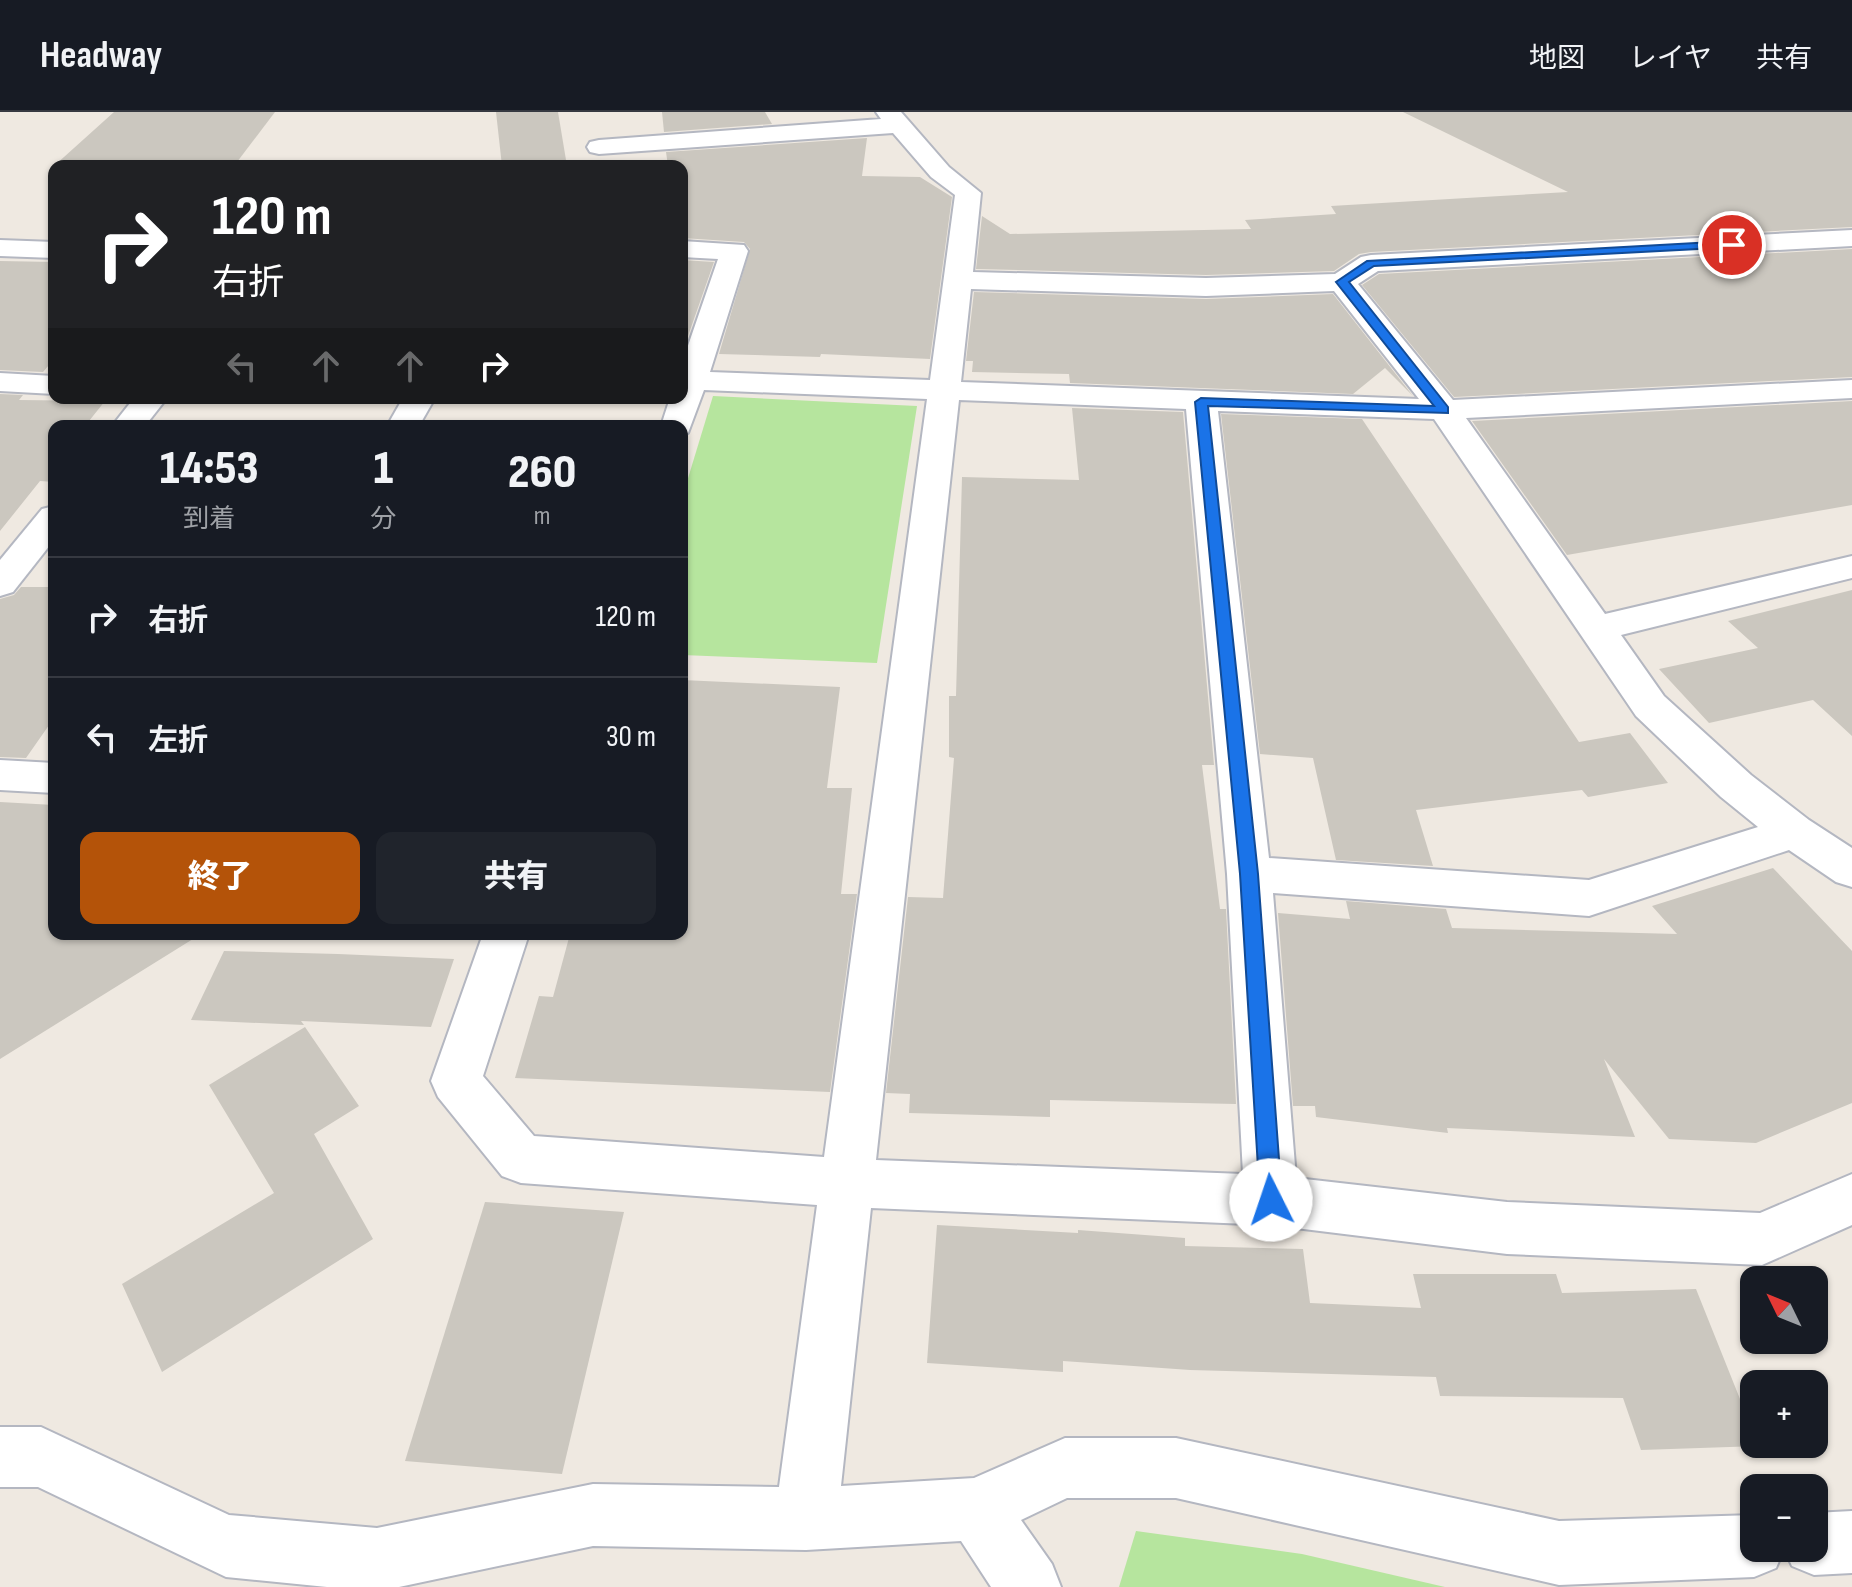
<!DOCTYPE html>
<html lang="ja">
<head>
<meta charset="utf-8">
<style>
	:root { --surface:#171b24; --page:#20242c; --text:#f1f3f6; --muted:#9ea1a6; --line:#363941; --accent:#b45309 }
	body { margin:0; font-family:"Sofia Sans Condensed","Noto Sans JP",sans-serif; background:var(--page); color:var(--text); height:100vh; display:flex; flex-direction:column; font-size:30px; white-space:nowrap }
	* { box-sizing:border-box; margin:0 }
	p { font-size:26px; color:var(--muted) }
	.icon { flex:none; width:44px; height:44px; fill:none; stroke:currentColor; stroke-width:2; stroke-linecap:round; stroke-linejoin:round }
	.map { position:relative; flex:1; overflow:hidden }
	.sheet { position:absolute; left:48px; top:308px; width:640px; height:520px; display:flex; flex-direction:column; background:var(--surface); border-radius:16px; box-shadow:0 2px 6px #0004 }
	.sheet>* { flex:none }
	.banner { position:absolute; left:48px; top:48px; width:640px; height:244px; border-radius:16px; box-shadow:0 2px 6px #0004; background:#202124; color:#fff; overflow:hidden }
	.needle { width:52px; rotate:313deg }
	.buttons { position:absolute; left:1740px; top:1154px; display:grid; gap:16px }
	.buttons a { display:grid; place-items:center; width:88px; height:88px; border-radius:16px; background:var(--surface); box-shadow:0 2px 6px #0004; font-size:40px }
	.pin { position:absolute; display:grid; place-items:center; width:68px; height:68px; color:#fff; margin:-34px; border:4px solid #fff; border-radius:50%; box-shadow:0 2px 8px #0007 }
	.me { position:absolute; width:88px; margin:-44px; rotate:356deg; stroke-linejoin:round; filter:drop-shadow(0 0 6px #0008) }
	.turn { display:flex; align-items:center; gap:28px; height:168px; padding:0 32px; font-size:36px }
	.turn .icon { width:104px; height:104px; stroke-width:2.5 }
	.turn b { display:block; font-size:56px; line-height:68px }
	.lanes { display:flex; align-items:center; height:76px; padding:0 32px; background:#0003; justify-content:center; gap:40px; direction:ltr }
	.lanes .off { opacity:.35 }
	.eta { display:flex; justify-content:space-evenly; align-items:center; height:136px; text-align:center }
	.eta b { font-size:48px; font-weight:800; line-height:56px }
	.cta { display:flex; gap:16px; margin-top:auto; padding:16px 32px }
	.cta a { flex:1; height:92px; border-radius:16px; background:var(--accent); color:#fff; font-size:32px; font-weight:800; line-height:92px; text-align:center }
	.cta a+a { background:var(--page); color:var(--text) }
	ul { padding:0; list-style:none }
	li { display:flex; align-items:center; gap:24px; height:120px; padding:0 32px; border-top:2px solid var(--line) }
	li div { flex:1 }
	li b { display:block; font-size:30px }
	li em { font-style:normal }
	header { display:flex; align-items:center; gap:48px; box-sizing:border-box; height:112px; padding:0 40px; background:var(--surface); border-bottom:2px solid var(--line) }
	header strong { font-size:38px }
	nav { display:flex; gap:44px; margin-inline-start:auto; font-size:28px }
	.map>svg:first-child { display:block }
	.green { fill:#b6e59e }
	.building { fill:#cbc7bf }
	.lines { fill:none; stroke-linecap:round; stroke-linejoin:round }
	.minor-casing { stroke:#b4b7c1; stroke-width:4 }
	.minor { fill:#fff; fill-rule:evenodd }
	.route { fill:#1a73e8; stroke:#114b97; stroke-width:2 }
</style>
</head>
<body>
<header>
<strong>Headway</strong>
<nav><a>地図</a><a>レイヤ</a><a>共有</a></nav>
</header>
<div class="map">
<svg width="1852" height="1475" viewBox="0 0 1852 1475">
	<rect width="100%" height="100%" fill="#efe9e1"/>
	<g class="green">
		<polygon points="713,284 917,294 877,551 682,543 682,386"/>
		<polygon points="1136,1419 1302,1442 1445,1475 1119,1475"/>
	</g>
	<g class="building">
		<polygon points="114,0 275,0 234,54 54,54"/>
		<polygon points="496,0 558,0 567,54 502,54"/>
		<polygon points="662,0 765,0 772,12 664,20"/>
		<polygon points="1403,0 1852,0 1852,115 1371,140 1359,142 1334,159 1206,163 976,157 982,104 1010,122 1251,117 1245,108 1336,102 1331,94 1568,80"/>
		<polygon points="867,26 862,64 920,65 952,85 930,247 821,242 820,245 719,242 750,137 744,130 682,126 682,54 668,54 666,40"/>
		<polygon points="1852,137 1852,265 1454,285 1362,173 1379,162"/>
		<polygon points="682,148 714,150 688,224 682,172"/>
		<polygon points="0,149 54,150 54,247 43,260 0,258"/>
		<polygon points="974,180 1206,187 1333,182 1413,284 1385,256 1353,282 1070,271 1069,262 972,260 973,249 966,249"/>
		<polygon points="0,282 23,283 19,288 105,289 85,314 54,314 54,370 40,369 0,419"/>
		<polygon points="1852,289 1852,393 1567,443 1472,309"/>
		<polygon points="1072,296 1183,300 1214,653 1202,653 1220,797 1226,797 1236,992 1050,988 1050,1005 909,1001 910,982 886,981 908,785 943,786 954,646 949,645 949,584 956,584 962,365 1079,368"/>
		<polygon points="1221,302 1362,307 1579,630 1630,621 1668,671 1588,685 1582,678 1416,698 1433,754 1336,748 1313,646 1260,642"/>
		<polygon points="21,475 54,475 54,606 26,646 0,645 0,487 14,483"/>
		<polygon points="1852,478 1852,624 1813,588 1709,611 1659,557 1758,536 1728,509"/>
		<polygon points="682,568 840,575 827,676 852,676 841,782 857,782 830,980 515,966 539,884 553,885 570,822 682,822"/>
		<polygon points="0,690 54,693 54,822 201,822 0,947"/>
		<polygon points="1773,756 1852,839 1852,991 1756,1031 1669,1027 1604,947 1635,1025 1447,1016 1448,1021 1316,1005 1315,994 1293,994 1278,801 1350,807 1346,789 1446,797 1452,816 1677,822 1652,794"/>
		<polygon points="224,839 338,842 454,847 431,915 301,909 304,913 191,908"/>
		<polygon points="305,915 359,994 314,1022 373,1127 162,1260 122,1172 274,1081 209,973"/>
		<polygon points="485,1090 624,1100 562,1362 405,1349"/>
		<polygon points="937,1113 1078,1121 1078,1118 1185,1126 1185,1134 1303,1137 1310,1191 1421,1196 1413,1162 1556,1162 1562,1181 1696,1177 1754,1322 1754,1332 1759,1334 1641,1338 1623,1286 1440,1284 1436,1265 1190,1258 1063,1249 1063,1260 927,1251"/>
	</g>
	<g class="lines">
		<g class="minor-casing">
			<g id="minor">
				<path d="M876 0H901L949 55 981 81 973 160 1206 166 1335 162 1361 145 1371 143 1852 118V134L1378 159 1358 172 1453 288 1852 268V286L1466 306 1605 502 1852 444V466L1621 523 1664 584 1751 663 1809 708 1852 736V775L1836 770 1789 738 1589 804 1273 781 1296 1066 1507 1090 1760 1101 1852 1062V1113L1762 1153 1507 1142 1271 1113 871 1096 841 1374 974 1366 1065 1326H1176L1559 1409 1754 1403V1436H1814V1401L1852 1399V1461L1814 1463 1792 1454 1784 1437 1776 1456 1754 1465 1559 1473 1176 1386H1067L1021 1408 1052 1452 1061 1475H991L961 1429 806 1438 593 1434 399 1475H327L226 1465 38 1375H0V1315H41L229 1403 377 1416 593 1372 779 1375 817 1093 521 1071 502 1064 438 985 431 969 483 822H529L483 964 534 1024 824 1045 927 287 704 278 688 321 682 322V314H661L670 286H682V251L718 147 682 145V129L744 133 748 139 710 260 930 268 955 83 931 65 893 21 599 42 590 40 587 35 590 30 599 28 881 7ZM971 177 1206 184 1334 179 1419 287 961 270ZM959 288 1186 297 1227 762 1243 1062 876 1048ZM1218 299 1434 307 1636 604 1721 685 1758 715 1589 768 1269 746Z"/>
				<polygon points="0,128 54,130 54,146 0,144"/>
				<polygon points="0,261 54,264 54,282 0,279"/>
				<polygon points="134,286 167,286 145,314 112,314"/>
				<polygon points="403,286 435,286 419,314 387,314"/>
				<polygon points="54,394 54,428 13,480 0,484 0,448 42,397"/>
				<polygon points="0,648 54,651 54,681 0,678"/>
			</g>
		</g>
		<use href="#minor" class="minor"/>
	</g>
	<polygon class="route" points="1732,129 1736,130 1736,135 1374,154 1349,170 1448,295 1448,301 1208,294 1258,762 1282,1088 1279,1096 1271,1099 1263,1096 1260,1088 1240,762 1195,290 1201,286 1434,294 1336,170 1367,149"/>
</svg>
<div class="buttons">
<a><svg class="needle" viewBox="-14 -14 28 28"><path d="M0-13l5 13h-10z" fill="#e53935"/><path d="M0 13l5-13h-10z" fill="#9ea1a6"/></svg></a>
<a>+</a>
<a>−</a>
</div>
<div class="pin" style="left:1732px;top:133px;background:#d93025"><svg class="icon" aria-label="arrive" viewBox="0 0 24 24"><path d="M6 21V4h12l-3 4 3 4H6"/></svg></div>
<svg class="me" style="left:1271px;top:1088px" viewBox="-20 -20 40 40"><circle r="19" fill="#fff"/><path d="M0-13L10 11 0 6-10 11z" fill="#1a73e8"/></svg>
<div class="banner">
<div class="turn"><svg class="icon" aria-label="right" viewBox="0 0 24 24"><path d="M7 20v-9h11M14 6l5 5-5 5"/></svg><div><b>120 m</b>右折</div></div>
<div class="lanes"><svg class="icon off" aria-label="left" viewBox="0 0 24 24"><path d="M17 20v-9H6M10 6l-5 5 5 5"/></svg><svg class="icon off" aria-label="ahead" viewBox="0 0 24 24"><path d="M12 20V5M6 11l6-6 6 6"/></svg><svg class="icon off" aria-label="ahead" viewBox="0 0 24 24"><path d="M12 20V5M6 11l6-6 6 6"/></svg><svg class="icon" aria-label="right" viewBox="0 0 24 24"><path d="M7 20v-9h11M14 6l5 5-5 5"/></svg></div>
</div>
<section class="sheet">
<div class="eta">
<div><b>14:53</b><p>到着</p></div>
<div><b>1</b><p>分</p></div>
<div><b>260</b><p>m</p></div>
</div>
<ul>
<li><svg class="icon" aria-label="right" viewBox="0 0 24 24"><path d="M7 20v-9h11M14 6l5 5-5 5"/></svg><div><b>右折</b></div><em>120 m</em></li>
<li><svg class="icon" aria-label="left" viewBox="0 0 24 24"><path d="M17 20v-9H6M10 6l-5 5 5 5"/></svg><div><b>左折</b></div><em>30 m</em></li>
</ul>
<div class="cta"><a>終了</a><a>共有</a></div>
</section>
</div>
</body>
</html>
